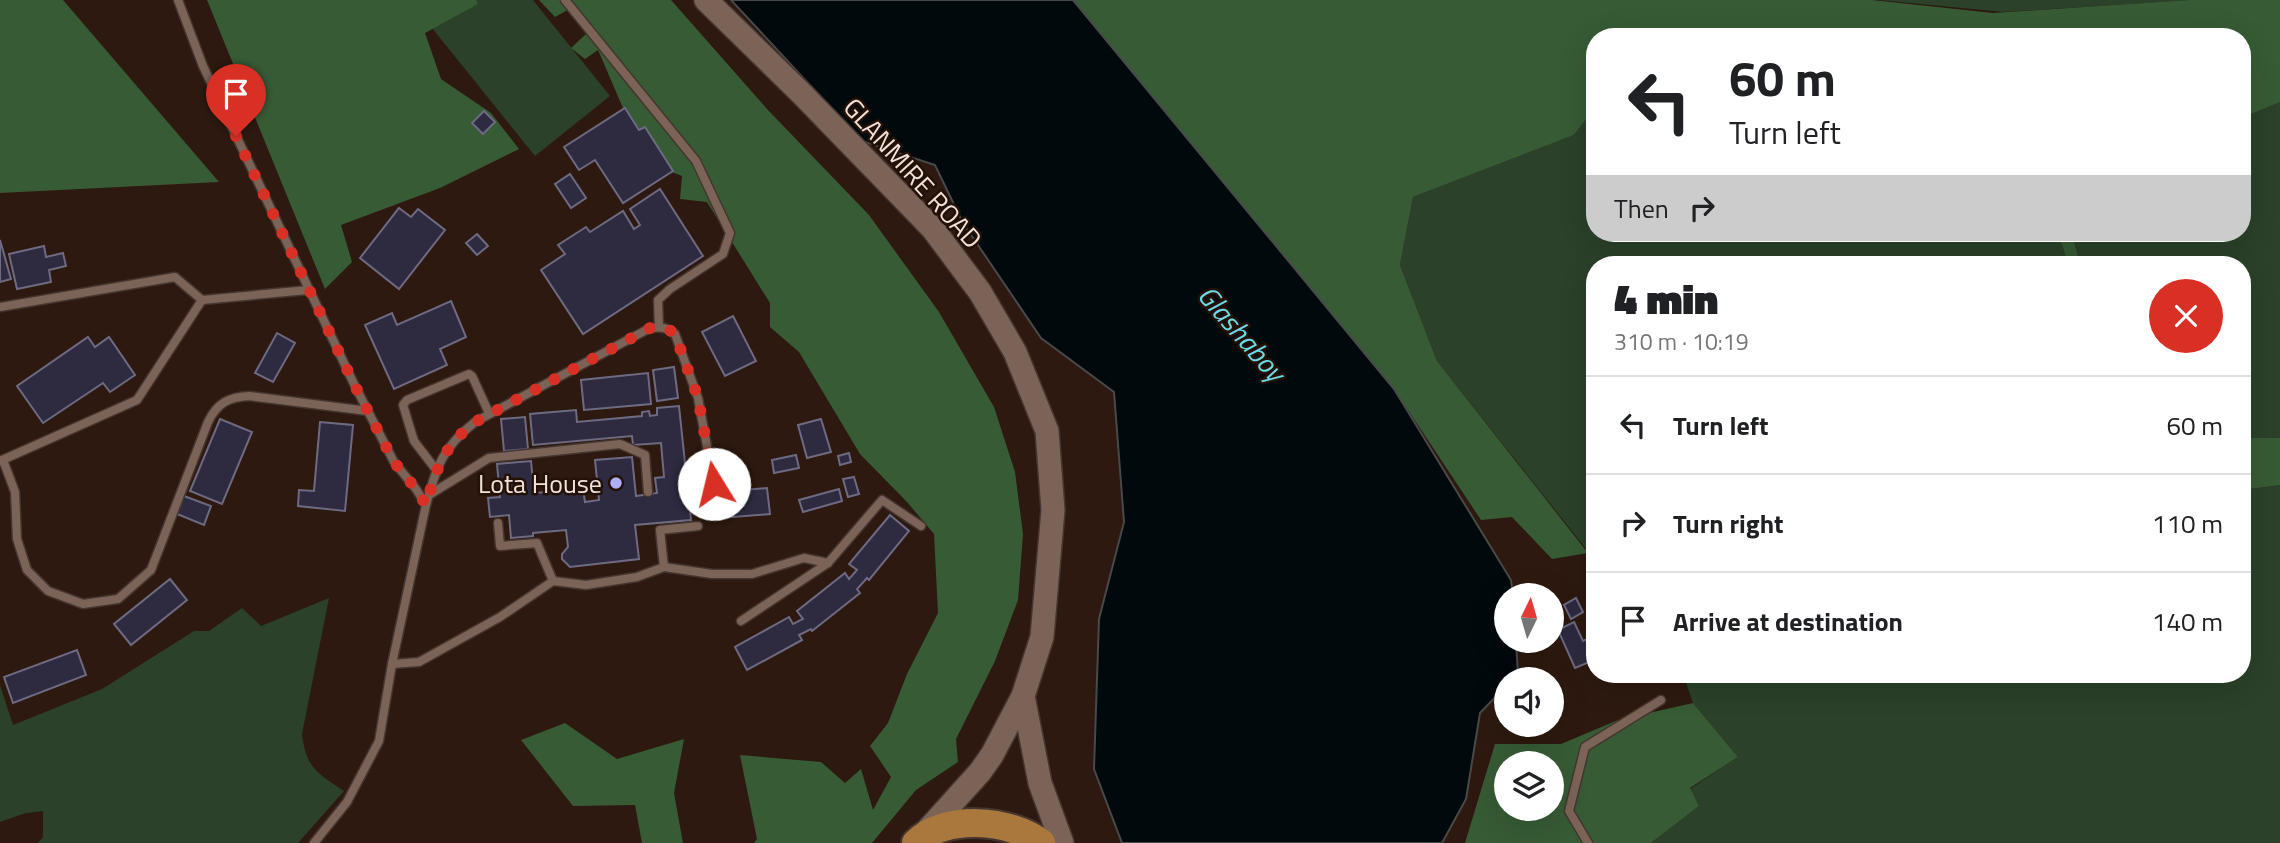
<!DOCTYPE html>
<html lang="en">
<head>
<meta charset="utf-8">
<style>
	:root { --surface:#fff; --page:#f2f2f2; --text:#202124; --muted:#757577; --line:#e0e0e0 }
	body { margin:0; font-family:"Titillium Web",sans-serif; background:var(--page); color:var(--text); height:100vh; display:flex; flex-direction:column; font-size:26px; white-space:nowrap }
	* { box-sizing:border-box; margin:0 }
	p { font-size:23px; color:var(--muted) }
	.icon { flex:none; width:38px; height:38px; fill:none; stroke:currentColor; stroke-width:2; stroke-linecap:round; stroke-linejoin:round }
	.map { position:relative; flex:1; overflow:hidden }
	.panel { position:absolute; left:1586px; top:256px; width:665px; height:427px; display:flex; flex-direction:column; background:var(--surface); border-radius:28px; box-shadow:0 7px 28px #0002 }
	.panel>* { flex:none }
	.guide { position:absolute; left:1586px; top:28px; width:665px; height:214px; border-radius:28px; box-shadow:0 7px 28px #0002; background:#fff; color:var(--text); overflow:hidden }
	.needle { width:46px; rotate:5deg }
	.buttons { position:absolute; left:1494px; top:583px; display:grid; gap:14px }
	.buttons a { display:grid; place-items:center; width:70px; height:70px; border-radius:50%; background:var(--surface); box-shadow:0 7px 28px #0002; font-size:35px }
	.pin { position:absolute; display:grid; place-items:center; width:60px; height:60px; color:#fff; margin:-72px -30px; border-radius:50% 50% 50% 0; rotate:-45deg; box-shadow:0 0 7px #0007 }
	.pin .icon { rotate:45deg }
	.me { position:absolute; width:77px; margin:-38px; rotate:351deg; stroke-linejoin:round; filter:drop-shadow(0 0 5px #0008) }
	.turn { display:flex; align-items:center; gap:24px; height:147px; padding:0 28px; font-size:32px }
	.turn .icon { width:91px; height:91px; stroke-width:2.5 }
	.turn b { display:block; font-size:49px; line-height:60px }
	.then { display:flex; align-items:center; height:66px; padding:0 28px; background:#0003; gap:14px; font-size:26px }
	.round { display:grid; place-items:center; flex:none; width:74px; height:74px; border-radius:37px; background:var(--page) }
	.summary { display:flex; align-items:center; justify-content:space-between; height:119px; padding:0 28px }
	h1 { font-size:42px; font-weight:800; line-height:52px }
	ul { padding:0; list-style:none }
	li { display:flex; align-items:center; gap:21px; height:98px; padding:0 28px; border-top:2px solid var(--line) }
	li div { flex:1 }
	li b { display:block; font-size:26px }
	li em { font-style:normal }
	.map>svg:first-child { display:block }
	.green { fill:#2b4129 }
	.forest { fill:#375b35; fill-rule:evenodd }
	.water { fill:#00090c; stroke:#484a4a; stroke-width:2 }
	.building { fill:#2e2b40; stroke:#6d6a82; stroke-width:2 }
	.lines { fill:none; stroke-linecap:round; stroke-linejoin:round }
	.service-casing { stroke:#453530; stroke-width:11 }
	.secondary-casing { stroke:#453530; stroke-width:26 }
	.trunk-casing { stroke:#453530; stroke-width:32 }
	.service { stroke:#7c6357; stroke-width:8 }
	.secondary { stroke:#7c6357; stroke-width:23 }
	.trunk { stroke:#aa773c; stroke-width:28 }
	.route { stroke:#d93025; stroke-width:12; stroke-dasharray:0 21.6 }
	.poi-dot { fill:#aeaefb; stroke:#231006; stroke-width:2.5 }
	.labels { text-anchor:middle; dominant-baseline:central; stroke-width:5; stroke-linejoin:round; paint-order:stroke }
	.street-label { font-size:26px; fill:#f1e2db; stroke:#231006 }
	.poi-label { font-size:26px; fill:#f1e2db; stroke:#231006; text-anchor:end }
	.water-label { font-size:28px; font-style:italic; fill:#6adbe7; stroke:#231006 }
</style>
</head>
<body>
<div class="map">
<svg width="2280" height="843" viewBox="0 0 2280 843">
	<rect width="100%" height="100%" fill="#2d190f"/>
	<g class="green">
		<polygon points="457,0 533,0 610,96 535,156 428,23"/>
		<polygon points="1879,0 2197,0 2003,12"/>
		<polygon points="2280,102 2280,438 2242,439 2242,264 2080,264 2072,233 2242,233 2242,118"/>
		<polygon points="1594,109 1594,233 2054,233 2062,245 2068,264 1594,264 1594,559 1437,361 1400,265 1413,197 1574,135"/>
		<polygon points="2280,485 2280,843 1651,843 1699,806 1690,789 1738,757 1693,703 1683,674 2242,674 2242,490"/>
		<path d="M329 598 302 734C306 768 317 773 344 791L298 843H38L43 837V811L26 813 0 822V685L13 725 102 689 194 631H209L242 608 261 626Z"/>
	</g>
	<g class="forest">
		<polygon points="0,0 63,0 219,182 0,193"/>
		<polygon points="207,0 476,0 478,4 425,33 441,79 491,113 519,149 440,188 341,225 352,262 325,289"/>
		<polygon points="539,0 671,0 767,109 869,215 939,312 994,407 1015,472 1023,534 1018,600 995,661 956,739 958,762 916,790 872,843 754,843 757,839 740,755 821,762 845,783 861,769 873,810 891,777 870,746 888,723 907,674 938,613 934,534 907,502 860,454 799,352 770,327 770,303 707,202 680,199 682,176 656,166 661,150 626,115 598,50 585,59 571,48 587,33 575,6 555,17"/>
		<polygon points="1073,0 1872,0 1993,13 2190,0 2280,0 2280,102 2242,118 2242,37 1594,37 1594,109 1574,135 1413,197 1400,265 1437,361 1588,553 1552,559 1512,517 1481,520 1394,389"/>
		<polygon points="2054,233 2072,233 2080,264 2068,264 2062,245"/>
		<polygon points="2250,438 2280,438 2280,485 2242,490 2242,439"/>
		<path d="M1693 703 1738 757 1690 788 1699 806 1651 843H1465L1495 744H1561L1618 720ZM1507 763H1552V808H1507Z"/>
		<polygon points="565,723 617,759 684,739 674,793 683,843 642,843 635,805 573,806 521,740"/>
	</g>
	<polygon class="water" points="731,0 1073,0 1394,389 1511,580 1513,595 1507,595 1507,640 1516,641 1518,674 1513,679 1507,679 1507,685 1480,713 1466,799 1442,843 1122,843 1094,769 1099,619 1124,522 1114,392 1041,338 963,223 935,165 862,141"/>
	<g class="building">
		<polygon points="625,108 639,130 645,127 673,171 623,203 595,160 579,170 564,147"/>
		<polygon points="484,111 495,122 483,134 472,123"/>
		<polygon points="570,174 586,198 571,208 555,184"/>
		<polygon points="660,189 703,256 583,334 541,270 565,254 558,245 586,227 590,232 623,211 634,229 640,225 630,209"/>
		<polygon points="399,208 411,217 418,209 445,230 399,289 360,258"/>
		<polygon points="477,234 488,246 477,255 466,243"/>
		<polygon points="0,240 11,279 0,282"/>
		<polygon points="44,246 46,257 63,253 66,266 49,270 51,282 17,289 9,254"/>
		<polygon points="451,301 466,337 440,349 447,365 394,389 365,325 392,313 397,325"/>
		<polygon points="733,316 756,361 725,376 702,332"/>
		<polygon points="277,333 295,343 273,382 255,373"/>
		<polygon points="88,337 95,347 109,337 135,375 110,392 103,383 43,423 17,386"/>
		<polygon points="674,367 678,398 657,401 653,370"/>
		<polygon points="648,373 651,404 584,410 581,380"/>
		<polygon points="679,406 691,520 635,525 639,559 570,567 562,559 562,554 568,547 566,530 533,533 533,536 511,538 509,515 490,517 488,498 500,497 497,464 531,461 534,493 583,489 585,502 599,500 595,460 632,457 636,496 657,493 655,478 664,477 661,443 633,445 632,436 533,445 530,414 576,410 577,422 642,416 642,412 649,411 650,416 657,415 657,408"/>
		<polygon points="525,417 528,449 504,451 501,419"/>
		<polygon points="220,419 252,432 222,504 190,491"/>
		<polygon points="821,419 831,452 807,458 798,425"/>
		<polygon points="320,422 353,425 345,511 298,506 299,490 314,491"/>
		<polygon points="849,453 851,462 840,465 838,456"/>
		<polygon points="796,455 799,468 774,473 772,460"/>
		<polygon points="854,477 859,494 848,497 843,479"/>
		<polygon points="767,488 770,514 708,519 706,493"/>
		<polygon points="839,489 842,501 803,512 799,500"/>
		<polygon points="184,496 211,506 204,525 177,514"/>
		<polygon points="890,515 909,531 869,580 867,578 857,589 860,593 812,631 811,629 799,635 802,640 747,670 735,647 789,617 793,624 803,619 797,611 845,573 849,579 857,570 849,564"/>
		<polygon points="170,579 187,600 131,645 114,624"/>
		<polygon points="1576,598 1583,612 1571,619 1564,605"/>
		<polygon points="1574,622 1583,641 1594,636 1594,660 1575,668 1558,630"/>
		<polygon points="77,650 86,675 13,703 4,677"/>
	</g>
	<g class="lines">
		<g class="service-casing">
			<g id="service">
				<polyline points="178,0 203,66 354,384 394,462 416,489 426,505 392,664 379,741 347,802 314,843"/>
				<polyline points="565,0 696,161 730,233 723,254 670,289 658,300 659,327"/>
				<polyline points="0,307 175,277 202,300 308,290"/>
				<path d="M3 460 15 492 17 539 27 570 48 591 83 604 118 599 151 570 208 422C217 403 229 397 249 396L368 411"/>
				<polyline points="0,461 137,400 202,300"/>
				<polyline points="437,471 414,441 403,405 407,400 469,374 472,376 489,413"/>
				<polyline points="429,495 489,458 620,444 645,455 648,492"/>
				<path d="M426 505C437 466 442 448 475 422L650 328C661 327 667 327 675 334L698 398 714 484"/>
				<polyline points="498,523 500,546 537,543 553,581"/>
				<polyline points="664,567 660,530 698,526"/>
				<polyline points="741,621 828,563 882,500 921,526"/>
				<polyline points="392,664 419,662 500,617 553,581 586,585 637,577 664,567 712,574 752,574 804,558 828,563"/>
				<polyline points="1588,843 1569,811 1585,747 1661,700"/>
			</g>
		</g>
		<g class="secondary-casing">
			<g id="secondary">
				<polyline points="706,0 801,93 933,229 980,292 1015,352 1047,431 1053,510 1042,637 1023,696 992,755 980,772 925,833"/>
				<polyline points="1023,696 1040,783 1062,843"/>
			</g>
		</g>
		<g class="trunk-casing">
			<path id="trunk" d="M916 843C944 814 1011 819 1041 843"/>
		</g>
		<use href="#service" class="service"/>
		<use href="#secondary" class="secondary"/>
		<use href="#trunk" class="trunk"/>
	</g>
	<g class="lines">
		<path class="route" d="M236 136 354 384 394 462 416 489 426 505C437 467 443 447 475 422L650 328C661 327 667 327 675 334L698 398 714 484"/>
	</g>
	<circle class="poi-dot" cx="616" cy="483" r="7"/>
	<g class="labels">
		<g class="street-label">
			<text transform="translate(913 173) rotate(48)">GLANMIRE ROAD</text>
		</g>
		<g class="poi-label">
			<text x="602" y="483">Lota House</text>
		</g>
		<g class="water-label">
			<text transform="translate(1242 333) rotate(49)">Glashaboy</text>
		</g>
	</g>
</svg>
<div class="buttons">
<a><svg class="needle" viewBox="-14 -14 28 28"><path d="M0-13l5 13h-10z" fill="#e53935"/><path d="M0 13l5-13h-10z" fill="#757577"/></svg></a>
<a><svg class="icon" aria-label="sound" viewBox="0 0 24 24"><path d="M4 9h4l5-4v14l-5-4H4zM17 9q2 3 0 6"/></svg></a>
<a><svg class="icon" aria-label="layers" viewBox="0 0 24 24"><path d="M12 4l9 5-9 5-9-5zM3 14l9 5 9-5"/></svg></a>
</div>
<div class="pin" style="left:236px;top:136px;background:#d93025"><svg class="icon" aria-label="arrive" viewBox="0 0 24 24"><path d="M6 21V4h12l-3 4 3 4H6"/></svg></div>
<svg class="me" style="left:714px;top:484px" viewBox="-20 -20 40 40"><circle r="19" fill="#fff"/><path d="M0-13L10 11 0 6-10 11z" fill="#d93025"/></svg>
<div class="guide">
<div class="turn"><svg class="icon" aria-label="left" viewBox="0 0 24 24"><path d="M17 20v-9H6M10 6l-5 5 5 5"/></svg><div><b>60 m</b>Turn left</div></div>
<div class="then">Then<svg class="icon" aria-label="right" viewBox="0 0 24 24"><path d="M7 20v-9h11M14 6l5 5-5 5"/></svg></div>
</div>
<section class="panel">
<div class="summary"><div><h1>4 min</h1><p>310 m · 10:19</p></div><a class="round" style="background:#d93025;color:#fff"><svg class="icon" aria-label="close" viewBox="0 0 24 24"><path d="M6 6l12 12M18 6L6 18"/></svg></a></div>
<ul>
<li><svg class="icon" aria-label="left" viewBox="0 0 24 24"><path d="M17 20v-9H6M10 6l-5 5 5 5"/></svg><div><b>Turn left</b></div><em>60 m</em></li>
<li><svg class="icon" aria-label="right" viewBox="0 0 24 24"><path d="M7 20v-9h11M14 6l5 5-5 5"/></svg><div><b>Turn right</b></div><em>110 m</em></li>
<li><svg class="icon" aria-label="arrive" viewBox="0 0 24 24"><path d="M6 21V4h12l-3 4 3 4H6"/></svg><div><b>Arrive at destination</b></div><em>140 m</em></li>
</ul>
</section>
</div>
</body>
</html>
